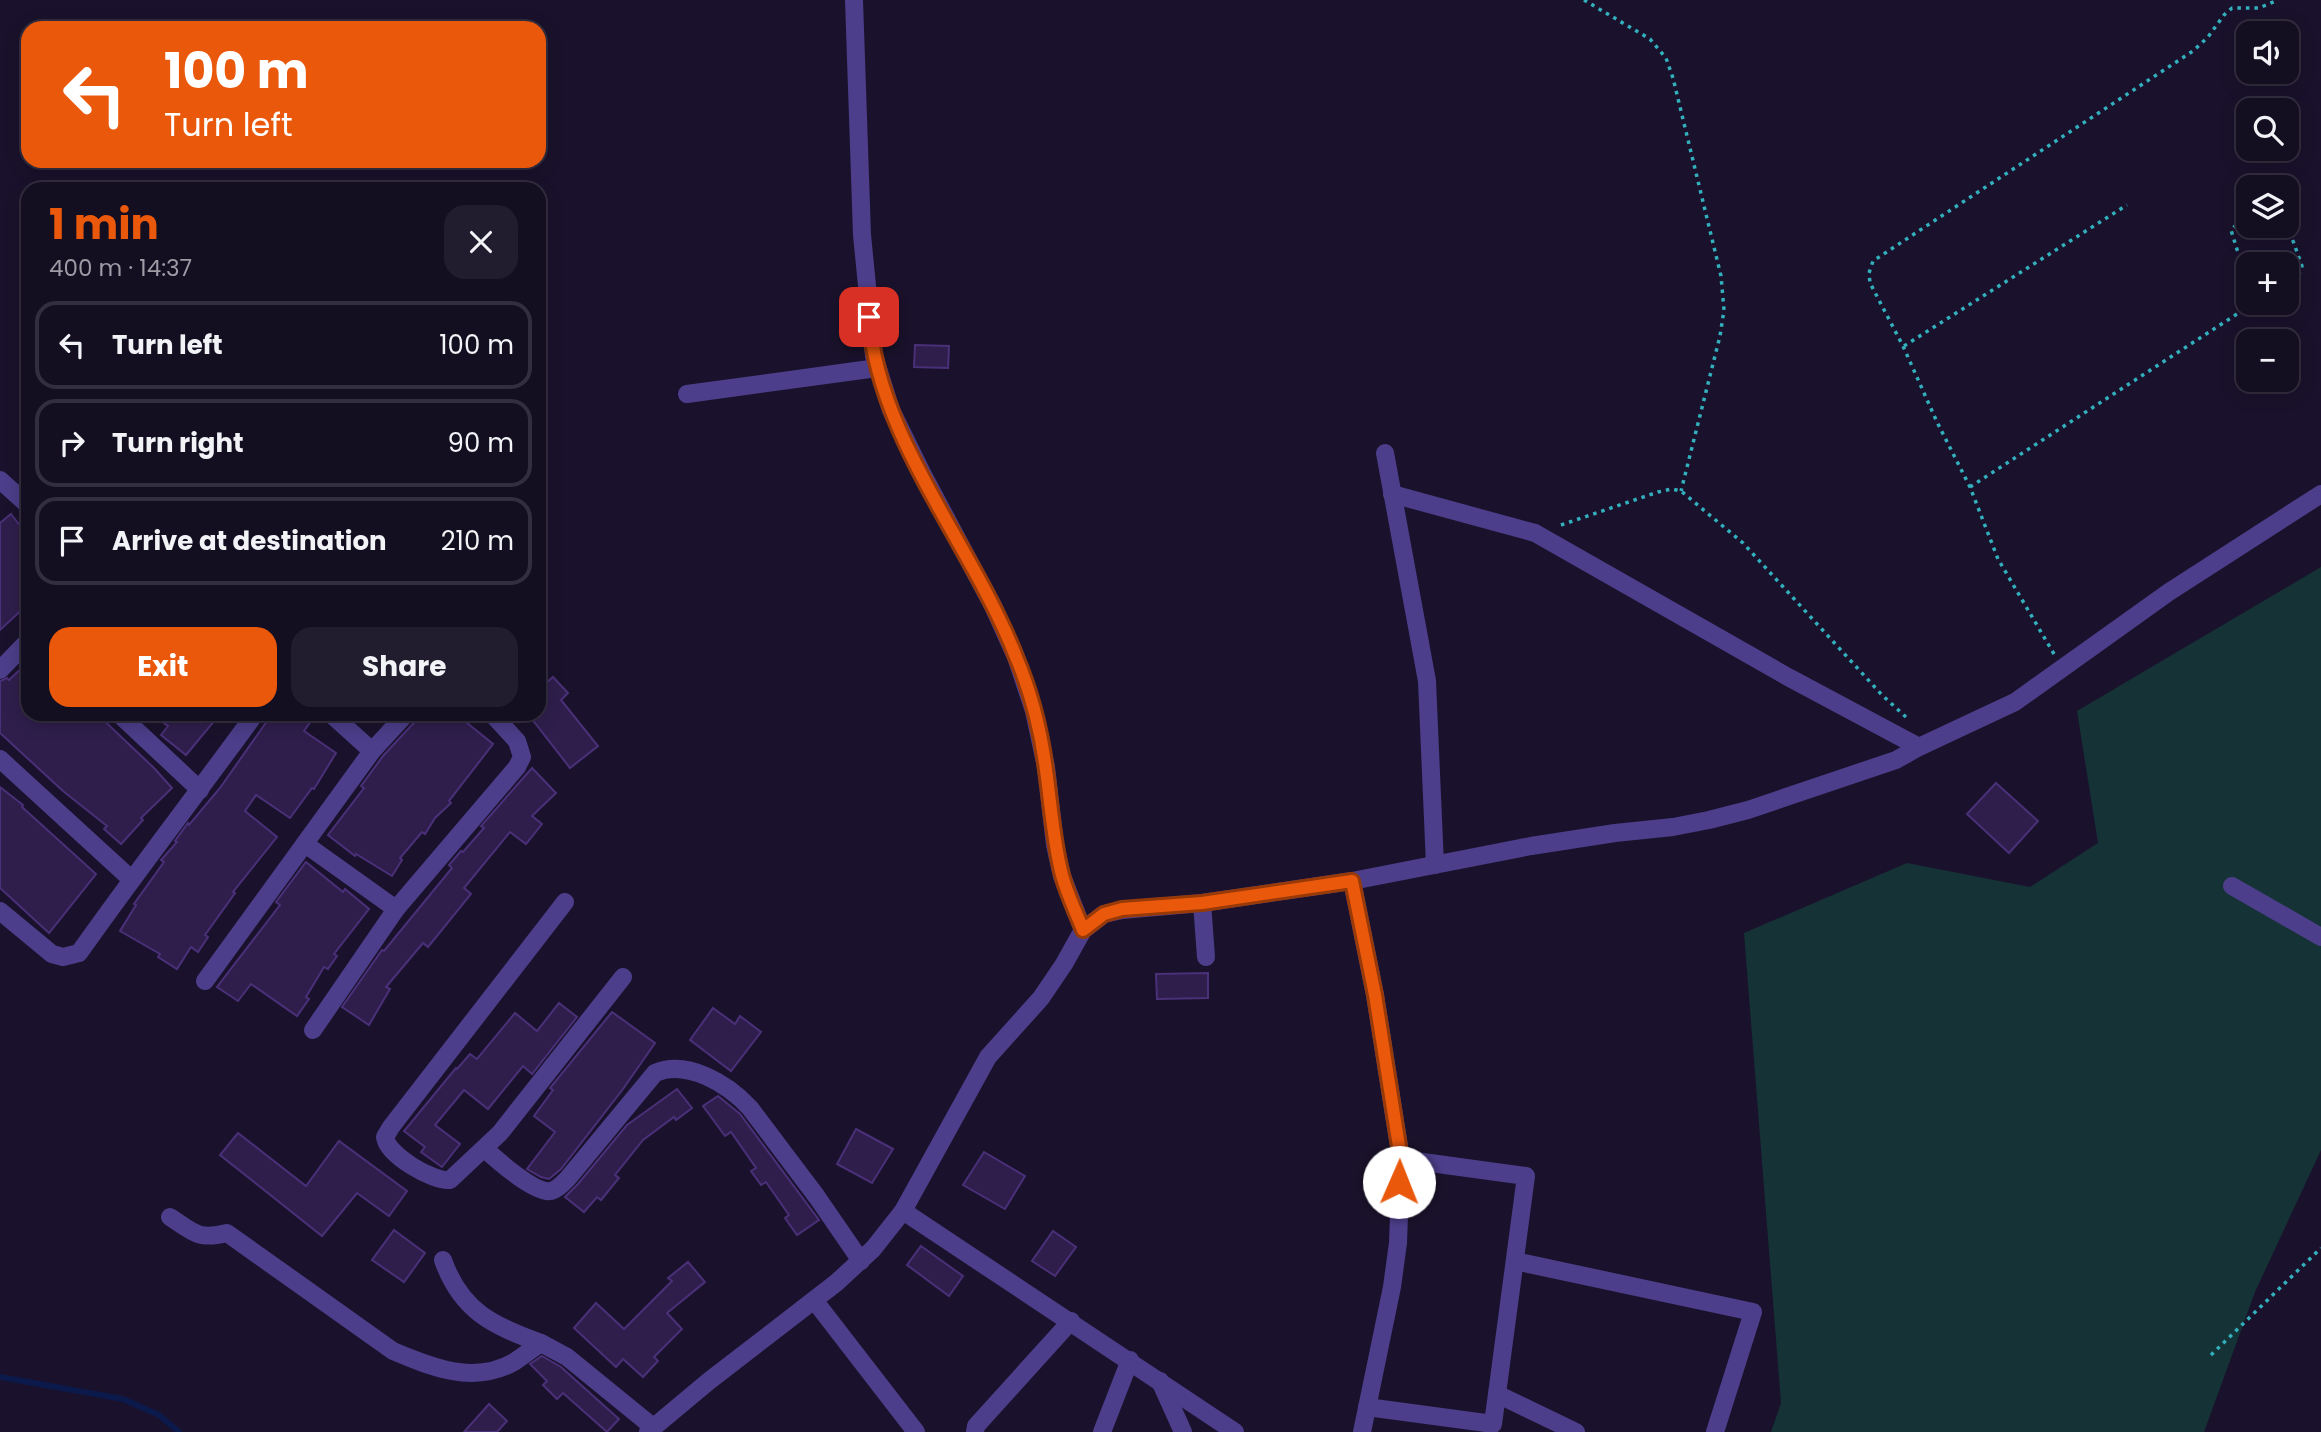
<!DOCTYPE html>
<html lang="en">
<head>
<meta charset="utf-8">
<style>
	:root { --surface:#140e21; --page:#211c2e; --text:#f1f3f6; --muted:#9d9ca5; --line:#332e3f; --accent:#ea580c }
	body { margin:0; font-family:Poppins,sans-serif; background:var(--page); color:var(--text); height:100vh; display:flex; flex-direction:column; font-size:26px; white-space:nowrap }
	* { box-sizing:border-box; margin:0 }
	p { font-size:23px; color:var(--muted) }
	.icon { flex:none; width:38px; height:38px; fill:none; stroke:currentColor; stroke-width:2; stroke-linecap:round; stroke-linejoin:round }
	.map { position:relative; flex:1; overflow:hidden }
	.sheet { position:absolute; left:21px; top:182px; width:525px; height:539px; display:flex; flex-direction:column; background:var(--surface); border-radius:21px; box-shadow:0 4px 18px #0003,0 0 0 2px var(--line) }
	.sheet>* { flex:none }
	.hud { position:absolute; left:21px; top:21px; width:525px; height:147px; border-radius:21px; box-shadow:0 4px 18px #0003,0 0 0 2px var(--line); background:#ea580c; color:#fff; overflow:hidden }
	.tools { position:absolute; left:2236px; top:21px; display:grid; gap:14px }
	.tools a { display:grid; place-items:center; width:63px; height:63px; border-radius:14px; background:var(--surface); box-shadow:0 4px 18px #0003,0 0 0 2px var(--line); font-size:35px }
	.pin { position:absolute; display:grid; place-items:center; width:60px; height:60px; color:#fff; margin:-30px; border-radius:14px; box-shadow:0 4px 10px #0006 }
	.me { position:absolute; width:77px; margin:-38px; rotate:1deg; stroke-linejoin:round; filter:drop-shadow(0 0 5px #0008) }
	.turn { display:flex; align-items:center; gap:24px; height:147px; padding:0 28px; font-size:32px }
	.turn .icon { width:91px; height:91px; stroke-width:2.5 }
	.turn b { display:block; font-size:49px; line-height:60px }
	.round { display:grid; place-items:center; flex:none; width:74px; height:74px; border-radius:21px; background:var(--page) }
	.headline { display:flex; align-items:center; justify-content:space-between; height:119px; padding:0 28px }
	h1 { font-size:42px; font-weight:700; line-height:52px; color:var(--accent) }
	.button { display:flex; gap:14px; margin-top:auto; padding:14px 28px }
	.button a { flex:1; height:80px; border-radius:21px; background:var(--accent); color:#fff; font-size:28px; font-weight:700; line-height:80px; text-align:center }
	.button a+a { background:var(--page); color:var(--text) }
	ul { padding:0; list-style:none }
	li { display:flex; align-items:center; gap:21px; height:88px; margin:0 14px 10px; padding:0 14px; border:4px solid var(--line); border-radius:21px }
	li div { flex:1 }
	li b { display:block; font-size:26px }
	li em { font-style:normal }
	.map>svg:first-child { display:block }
	.green { fill:#153236 }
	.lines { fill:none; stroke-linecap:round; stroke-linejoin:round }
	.stream { stroke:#0c194b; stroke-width:6 }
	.building { fill:#2f1e4c; stroke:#4a3078; stroke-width:2 }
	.path { stroke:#33b0bd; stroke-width:3.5; stroke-dasharray:3.5 5; stroke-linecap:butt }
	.minor { stroke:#4c3e8a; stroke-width:18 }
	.route-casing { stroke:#983908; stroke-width:18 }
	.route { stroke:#ea580c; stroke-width:12 }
</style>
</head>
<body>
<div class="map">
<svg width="2321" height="1432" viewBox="0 0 2321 1432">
	<rect width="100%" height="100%" fill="#1a122c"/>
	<polygon class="green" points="2321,567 2321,1150 2255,1292 2204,1432 1771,1432 1781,1403 1744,933 1907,863 2030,887 2098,843 2077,711"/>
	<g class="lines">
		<polyline class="stream" points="0,1377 123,1399 159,1415 179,1432"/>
	</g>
	<g class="building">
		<polygon points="915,345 949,346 948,368 914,367"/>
		<polygon points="11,514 28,536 28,604 0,630 0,523"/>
		<polygon points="28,662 28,714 97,714 154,768 172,788 141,818 143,820 121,844 104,829 107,826 63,791 0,733 0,681 7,678 9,680"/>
		<polygon points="553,677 568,693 561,700 598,746 570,768 528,714 539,714 539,689"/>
		<polygon points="151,714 220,714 186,755 161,735 168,726"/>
		<polygon points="272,714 316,714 304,731 336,753 314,789 312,788 290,818 256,795 245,811 277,837 233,892 235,893 205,935 208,937 198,952 191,947 177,969 158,957 160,954 120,931 136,905 134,904 164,862 161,860 177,842 175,841 188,823 189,825 220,788"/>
		<polygon points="422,714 456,714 493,744 449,801 451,803 435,818 425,834 422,832 400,858 402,860 392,876 356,854 355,856 328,835 364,788 361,786 383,756"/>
		<polygon points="532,768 556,793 532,816 542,824 526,844 510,832 464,888 471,894 428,947 423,943 386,987 390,989 369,1025 342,1007 382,950 384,951 452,868 449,865 461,851 463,852 484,828 481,826"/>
		<polygon points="1996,783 2038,821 2009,853 1967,814"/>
		<polygon points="0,787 23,805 22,807 96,874 49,933 0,888"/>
		<polygon points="306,862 343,892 345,889 369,909 334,954 337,956 328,969 324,967 306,997 309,999 297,1016 251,984 238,1001 217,987 280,905 276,902"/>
		<polygon points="1208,973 1208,998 1157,999 1156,974"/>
		<polygon points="559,1003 577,1017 532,1074 523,1066 488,1109 464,1090 435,1125 460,1144 442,1167 421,1152 425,1147 404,1131 456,1068 457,1069 470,1054 477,1059 515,1013 537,1031"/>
		<polygon points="713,1008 735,1024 740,1016 761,1032 731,1071 690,1040"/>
		<polygon points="612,1012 655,1043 623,1089 561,1169 549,1179 541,1177 527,1169 555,1132 534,1116 553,1090 550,1088"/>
		<polygon points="677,1089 692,1108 676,1120 674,1117 643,1140 615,1175 619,1178 601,1200 597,1197 584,1212 565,1197 578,1184 627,1125"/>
		<polygon points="718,1096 740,1114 819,1220 797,1235 785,1218 789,1215 766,1182 761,1185 751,1171 756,1168 731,1132 725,1136 703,1106"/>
		<polygon points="856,1129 893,1149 872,1183 837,1164"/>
		<polygon points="238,1133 306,1186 339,1141 407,1191 389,1216 357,1193 322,1236 220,1155"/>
		<polygon points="984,1152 1025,1176 1005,1209 963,1185"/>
		<polygon points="394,1230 425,1253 404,1282 372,1260"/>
		<polygon points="1053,1231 1076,1247 1055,1276 1032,1261"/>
		<polygon points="921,1246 963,1276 949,1296 907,1265"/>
		<polygon points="688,1262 705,1282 667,1313 682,1329 654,1357 658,1361 643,1377 623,1359 616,1367 574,1328 596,1303 624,1329 672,1281 668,1278"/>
		<polygon points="542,1356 561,1367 619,1419 607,1432 563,1393 557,1399 543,1385 547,1381 530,1364"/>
		<polygon points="489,1404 507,1421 497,1432 464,1432"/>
	</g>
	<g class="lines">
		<g class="path">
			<polyline points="1584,0 1650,39 1666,58 1673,78 1721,276 1724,310 1720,336 1681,491"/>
			<polyline points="2287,224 2302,266 2299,274 2287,281"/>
			<polyline points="2240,259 2231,230 2236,225 2249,219"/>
			<polyline points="1904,346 2127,205"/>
			<polyline points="1970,487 2254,303"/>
			<polyline points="1561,525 1658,492 1672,489 1681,491 1743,543 1882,695 1907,718"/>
			<polyline points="2054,654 1998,559 1970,487 1937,422 1903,346 1870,283 1869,273 1873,261 2193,51 2208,37 2224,15 2232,8 2259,8 2278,0"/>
			<polyline points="2211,1355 2321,1248"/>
		</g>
		<g class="minor">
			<polyline points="854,0 862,235 874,356 891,410 922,473 993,606 1016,657 1034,711 1046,767 1055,845 1062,876 1083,930"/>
			<polyline points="687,394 877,368"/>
			<polyline points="1385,453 1427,681 1435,865"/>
			<polyline points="0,480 28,505"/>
			<polyline points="1392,494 1535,533 1788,677 1919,747"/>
			<polyline points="0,670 28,641"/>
			<polyline points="119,714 200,790"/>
			<polyline points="331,714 372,751"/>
			<polyline points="0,759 131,879"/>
			<polyline points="305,844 396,909"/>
			<polyline points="1352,881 1375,995 1401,1159 1398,1243 1392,1287 1362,1432"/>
			<polyline points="2232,886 2321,937"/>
			<path d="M565 902 391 1127 385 1137C387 1155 433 1182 450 1180L500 1133 623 977"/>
			<polyline points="1202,903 1206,957"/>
			<path d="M0 911 52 954 63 957 79 953C136 872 197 794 255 714"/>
			<polyline points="205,981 372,751 406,714"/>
			<polyline points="313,1030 396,909 517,767 522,757 517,741 492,714"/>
			<path d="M485 1149C497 1160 535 1194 551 1191 559 1189 564 1182 569 1177L655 1073C687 1059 728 1084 750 1108L817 1197 861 1261"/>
			<polyline points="903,1211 1235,1432"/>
			<path d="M170 1217C194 1233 198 1240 227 1233L393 1351C431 1367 474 1385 514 1362 523 1356 532 1349 541 1343L567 1357 653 1427"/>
			<path d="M443 1260C461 1311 493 1326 541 1343"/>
			<polyline points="1515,1261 1753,1312 1715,1432"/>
			<polyline points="814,1300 916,1432"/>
			<polyline points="1160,1381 1183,1432"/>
			<polyline points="1497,1394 1576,1432"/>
			<polyline points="1367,1407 1493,1424 1526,1176 1401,1159"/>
			<polyline points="648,1432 709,1381 836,1283 873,1249 903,1211 988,1057 1041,998 1064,964 1083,930 1104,914 1122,910 1202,903 1352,881 1531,846 1615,833 1673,827 1709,820 1748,810 1896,760 1919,747 2015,702 2169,592 2321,494"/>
			<polyline points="975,1432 976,1426 1071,1321"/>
			<polyline points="1102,1432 1130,1360"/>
		</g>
	</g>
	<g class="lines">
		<g class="route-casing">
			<path id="route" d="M869 317C878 439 972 544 1016 657 1031 692 1041 732 1046 770 1051 805 1053 841 1062 875 1067 894 1076 912 1083 930L1104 914 1122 909 1202 903 1352 881 1375 995 1401 1159 1399 1182"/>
		</g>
		<use href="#route" class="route"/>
	</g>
</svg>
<div class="tools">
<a><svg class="icon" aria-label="sound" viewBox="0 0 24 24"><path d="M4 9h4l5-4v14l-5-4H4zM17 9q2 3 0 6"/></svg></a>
<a><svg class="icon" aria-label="search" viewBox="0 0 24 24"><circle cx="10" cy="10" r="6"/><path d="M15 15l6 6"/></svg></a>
<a><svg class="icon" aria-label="layers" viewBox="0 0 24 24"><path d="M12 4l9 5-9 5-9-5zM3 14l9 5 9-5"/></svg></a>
<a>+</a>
<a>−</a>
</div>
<div class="pin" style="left:869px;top:317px;background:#d93025"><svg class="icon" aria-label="arrive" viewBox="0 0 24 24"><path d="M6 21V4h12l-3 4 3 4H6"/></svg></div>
<svg class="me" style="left:1399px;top:1182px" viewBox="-20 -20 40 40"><circle r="19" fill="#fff"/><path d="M0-13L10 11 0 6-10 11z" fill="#ea580c"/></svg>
<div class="hud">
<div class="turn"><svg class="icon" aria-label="left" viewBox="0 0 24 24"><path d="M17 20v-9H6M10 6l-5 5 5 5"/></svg><div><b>100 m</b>Turn left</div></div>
</div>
<section class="sheet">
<div class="headline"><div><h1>1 min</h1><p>400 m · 14:37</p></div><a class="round"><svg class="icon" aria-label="close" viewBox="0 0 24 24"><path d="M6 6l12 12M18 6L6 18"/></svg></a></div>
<ul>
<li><svg class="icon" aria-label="left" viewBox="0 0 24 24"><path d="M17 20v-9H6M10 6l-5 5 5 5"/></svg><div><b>Turn left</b></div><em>100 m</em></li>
<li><svg class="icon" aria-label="right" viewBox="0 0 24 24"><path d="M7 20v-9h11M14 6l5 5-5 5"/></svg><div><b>Turn right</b></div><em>90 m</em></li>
<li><svg class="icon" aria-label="arrive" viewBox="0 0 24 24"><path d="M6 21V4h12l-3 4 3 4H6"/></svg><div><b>Arrive at destination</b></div><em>210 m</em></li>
</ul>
<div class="button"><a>Exit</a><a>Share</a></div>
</section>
</div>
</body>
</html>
